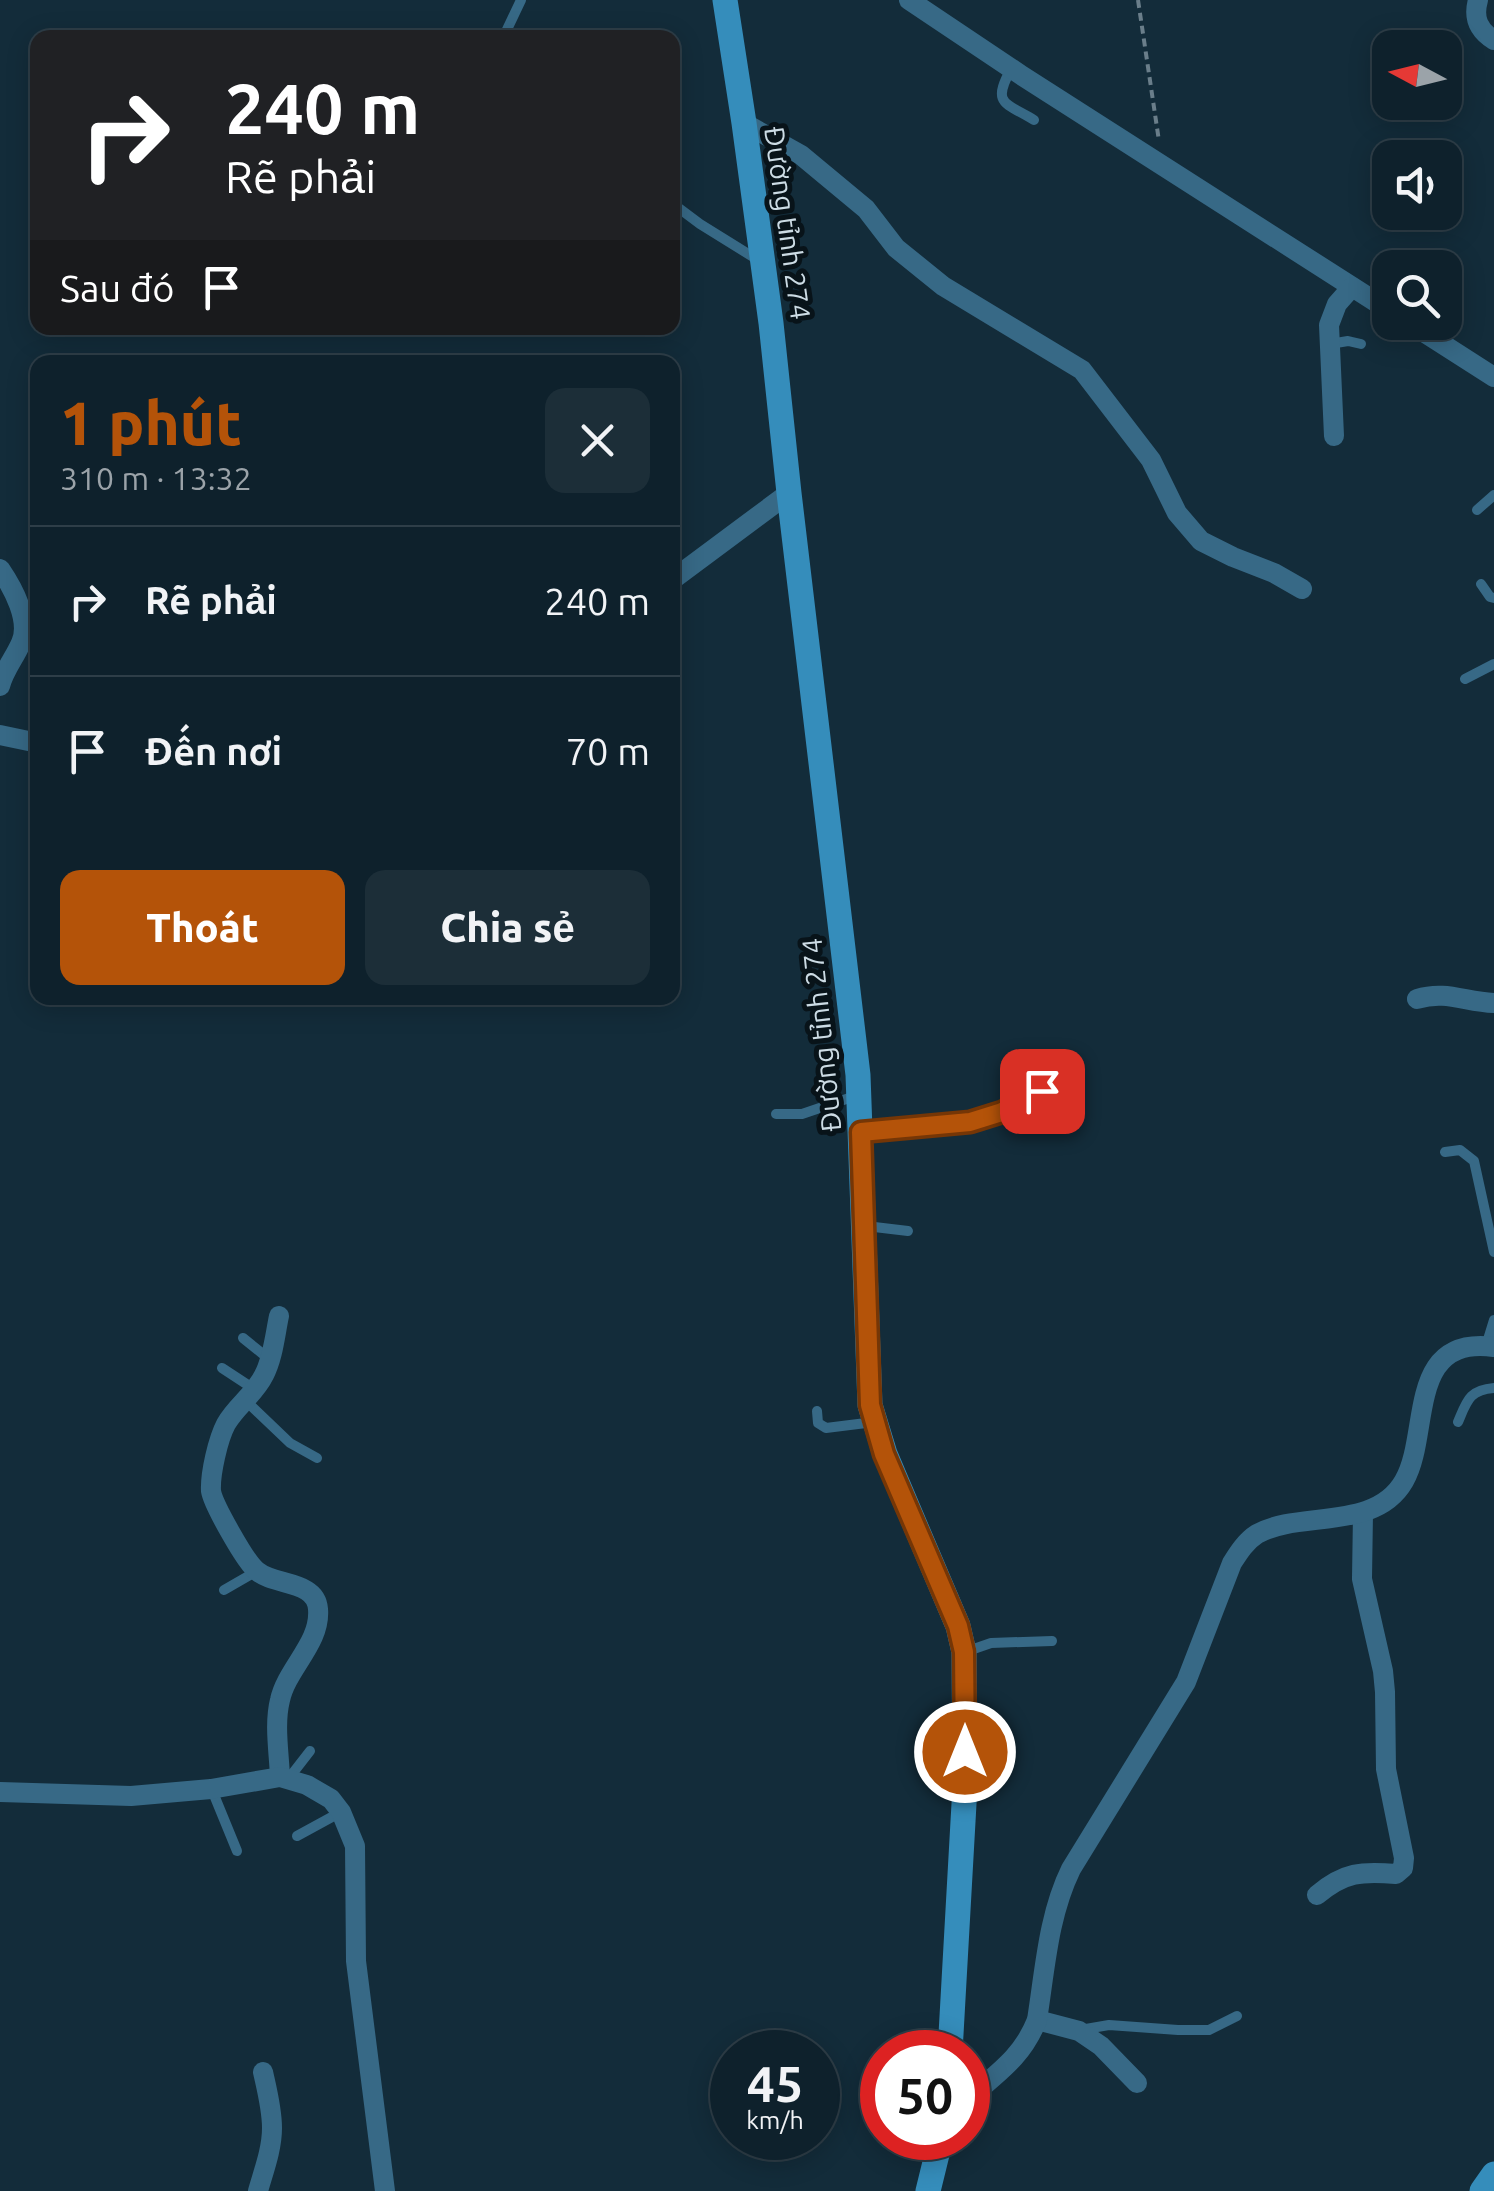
<!DOCTYPE html>
<html lang="vi">
<head>
<meta charset="utf-8">
<style>
	:root { --surface:#0e212c; --page:#1c2e38; --text:#f1f3f6; --muted:#9ba3a9; --line:#2e3e48; --accent:#b45309 }
	body { margin:0; font-family:Ubuntu,sans-serif; background:var(--page); color:var(--text); height:100vh; display:flex; flex-direction:column; font-size:38px; white-space:nowrap }
	* { box-sizing:border-box; margin:0 }
	p { font-size:32px; color:var(--muted) }
	.icon { flex:none; width:55px; height:55px; fill:none; stroke:currentColor; stroke-width:2; stroke-linecap:round; stroke-linejoin:round }
	.map { position:relative; flex:1; overflow:hidden }
	.sheet { position:absolute; left:30px; top:355px; width:650px; height:650px; display:flex; flex-direction:column; background:var(--surface); border-radius:20px; box-shadow:0 5px 25px #0003,0 0 0 2px var(--line) }
	.sheet>* { flex:none }
	.guide { position:absolute; left:30px; top:30px; width:650px; height:305px; border-radius:20px; box-shadow:0 5px 25px #0003,0 0 0 2px var(--line); background:#202124; color:#fff; overflow:hidden }
	.needle { width:65px; rotate:277deg }
	.buttons { position:absolute; left:1372px; top:30px; display:grid; gap:20px }
	.buttons a { display:grid; place-items:center; width:90px; height:90px; border-radius:20px; background:var(--surface); box-shadow:0 5px 25px #0003,0 0 0 2px var(--line); font-size:50px }
	.speed { position:absolute; left:710px; top:2030px; display:flex; gap:20px; font-size:50px; font-weight:700; text-align:center }
	.speed>* { display:grid; place-content:center; width:130px; height:130px; border-radius:50%; background:var(--surface); box-shadow:0 5px 25px #0003,0 0 0 2px var(--line); line-height:1 }
	.speed small { font-size:25px; font-weight:400 }
	.speed .limit { border:15px solid #d22; background:#fff; color:#111 }
	.pin { position:absolute; display:grid; place-items:center; width:85px; height:85px; color:#fff; margin:-42px; border-radius:20px; box-shadow:0 5px 15px #0006 }
	.me { position:absolute; width:110px; margin:-55px; rotate:0deg; stroke-linejoin:round; filter:drop-shadow(0 0 8px #0008) }
	.turn { display:flex; align-items:center; gap:35px; height:210px; padding:0 30px; font-size:45px }
	.turn .icon { width:130px; height:130px; stroke-width:2.5 }
	.turn b { display:block; font-size:70px; line-height:85px }
	.then { display:flex; align-items:center; height:95px; padding:0 30px; background:#0003; gap:20px; font-size:38px }
	.round { display:grid; place-items:center; flex:none; width:105px; height:105px; border-radius:20px; background:var(--page) }
	.headline { display:flex; align-items:center; justify-content:space-between; height:170px; padding:0 30px }
	h1 { font-size:60px; font-weight:800; line-height:75px; color:var(--accent) }
	.action { display:flex; gap:20px; margin-top:auto; padding:20px 30px }
	.action a { flex:1; height:115px; border-radius:20px; background:var(--accent); color:#fff; font-size:40px; font-weight:800; line-height:115px; text-align:center }
	.action a+a { background:var(--page); color:var(--text) }
	ul { padding:0; list-style:none }
	li { display:flex; align-items:center; gap:30px; height:150px; padding:0 30px; border-top:2px solid var(--line) }
	li div { flex:1 }
	li b { display:block; font-size:38px }
	li em { font-style:normal }
	.map>svg:first-child { display:block }
	.lines { fill:none; stroke-linecap:round; stroke-linejoin:round }
	.path { stroke:#6a7e8a; stroke-width:4; stroke-dasharray:8 5; stroke-linecap:butt }
	.service { stroke:#376986; stroke-width:10 }
	.minor { stroke:#376986; stroke-width:20 }
	.secondary { stroke:#358dbb; stroke-width:25 }
	.route-casing { stroke:#753606; stroke-width:25 }
	.route { stroke:#b45309; stroke-width:18 }
	.labels { text-anchor:middle; dominant-baseline:central; stroke-width:10; stroke-linejoin:round; paint-order:stroke }
	.street-label { font-size:28px; fill:#ccdbe4; stroke:#081319 }
</style>
</head>
<body>
<div class="map">
<svg width="1494" height="2191" viewBox="0 0 1494 2191">
	<rect width="100%" height="100%" fill="#132c3a"/>
	<g class="lines">
		<polyline class="path" points="1138,0 1159,141"/>
		<g class="service">
			<polyline points="503,38 521,0"/>
			<path d="M1011 69C992 104 1004 102 1034 120"/>
			<polyline points="672,203 700,224 758,260"/>
			<polyline points="1330,344 1348,341 1361,344"/>
			<polyline points="1477,510 1494,495"/>
			<polyline points="1481,584 1490,597 1494,598"/>
			<polyline points="1465,679 1494,664"/>
			<polyline points="776,1114 802,1114 858,1095"/>
			<polyline points="1445,1152 1460,1150 1474,1161 1494,1252"/>
			<polyline points="866,1226 908,1231"/>
			<polyline points="243,1338 269,1359"/>
			<polyline points="1486,1346 1494,1320"/>
			<polyline points="222,1368 254,1389"/>
			<polyline points="246,1401 290,1443 317,1458"/>
			<polyline points="817,1411 818,1423 826,1428 874,1422"/>
			<path d="M1458 1422C1467 1401 1469 1390 1494 1388"/>
			<polyline points="224,1590 257,1571"/>
			<polyline points="965,1652 991,1643 1052,1641"/>
			<polyline points="289,1778 310,1751"/>
			<polyline points="212,1790 237,1851"/>
			<polyline points="297,1836 341,1812"/>
			<polyline points="1080,2030 1109,2025 1178,2030 1209,2030 1237,2016"/>
		</g>
		<g class="minor">
			<polyline points="909,0 1021,75 1390,311"/>
			<path d="M1478 0C1473 18 1478 30 1494 40"/>
			<polyline points="744,123 801,155 866,209 896,248 943,286 1082,370 1151,460 1177,513 1201,541 1233,557 1274,573 1302,589"/>
			<polyline points="1408,322 1494,377"/>
			<polyline points="1334,436 1329,325 1337,304 1352,287"/>
			<path d="M0 569C13 588 31 621 21 643 14 659 4 670 0 686"/>
			<polyline points="672,580 789,493"/>
			<polyline points="0,735 38,743"/>
			<path d="M1417 999C1446 990 1465 1002 1494 1003"/>
			<polyline points="861,1132 970,1122 1002,1111 1042,1091"/>
			<path d="M279 1316C275 1335 273 1358 264 1375 255 1394 236 1406 226 1424 218 1439 210 1474 211 1491 213 1504 246 1563 257 1571 274 1586 316 1580 318 1609 321 1643 287 1668 280 1700 274 1724 279 1752 280 1777"/>
			<polyline points="0,1792 131,1796 211,1789 280,1777 307,1785 331,1799 341,1812 355,1846 356,1961 385,2191"/>
			<path d="M1317 1895C1344 1872 1362 1871 1396 1874L1403 1868 1404 1858 1386 1769 1385 1692 1383 1671 1362 1579 1363 1513"/>
			<polyline points="1037,2020 1079,2031 1101,2046 1137,2083"/>
			<path d="M968 2099C997 2073 1022 2058 1037 2020 1045 1970 1048 1916 1071 1869L1186 1682 1232 1563C1239 1552 1246 1541 1257 1534 1299 1510 1375 1532 1404 1481 1431 1435 1405 1335 1494 1347"/>
			<path d="M258 2191C264 2170 272 2149 272 2128 272 2109 267 2090 263 2072"/>
		</g>
		<g class="secondary">
			<polyline points="725,0 744,123 771,323 789,493 858,1075 870,1405 885,1454 958,1626 964,1652 965,1786 950,2052"/>
			<polyline points="928,2191 941,2138"/>
			<polyline points="1482,2191 1494,2174"/>
		</g>
	</g>
	<g class="lines">
		<g class="route-casing">
			<polyline id="route" points="965,1752 964,1652 958,1626 884,1454 870,1405 861,1132 970,1122 1002,1112 1042,1091"/>
		</g>
		<use href="#route" class="route"/>
	</g>
	<g class="labels">
		<g class="street-label">
			<text transform="translate(788 223) rotate(82)">Đường tỉnh 274</text>
			<text transform="translate(821 1035) rotate(-96)">Đường tỉnh 274</text>
		</g>
	</g>
</svg>
<div class="buttons">
<a><svg class="needle" viewBox="-14 -14 28 28"><path d="M0-13l5 13h-10z" fill="#e53935"/><path d="M0 13l5-13h-10z" fill="#9ba3a9"/></svg></a>
<a><svg class="icon" aria-label="sound" viewBox="0 0 24 24"><path d="M4 9h4l5-4v14l-5-4H4zM17 9q2 3 0 6"/></svg></a>
<a><svg class="icon" aria-label="search" viewBox="0 0 24 24"><circle cx="10" cy="10" r="6"/><path d="M15 15l6 6"/></svg></a>
</div>
<div class="speed"><div>45<small>km/h</small></div><div class="limit">50</div></div>
<div class="pin" style="left:1042px;top:1091px;background:#d93025"><svg class="icon" aria-label="arrive" viewBox="0 0 24 24"><path d="M6 21V4h12l-3 4 3 4H6"/></svg></div>
<svg class="me" style="left:965px;top:1752px" viewBox="-20 -20 40 40"><circle r="17" fill="#b45309" stroke="#fff" stroke-width="3"/><path d="M0-11L8 9 0 5-8 9z" fill="#fff"/></svg>
<div class="guide">
<div class="turn"><svg class="icon" aria-label="right" viewBox="0 0 24 24"><path d="M7 20v-9h11M14 6l5 5-5 5"/></svg><div><b>240 m</b>Rẽ phải</div></div>
<div class="then">Sau đó<svg class="icon" aria-label="arrive" viewBox="0 0 24 24"><path d="M6 21V4h12l-3 4 3 4H6"/></svg></div>
</div>
<section class="sheet">
<div class="headline"><div><h1>1 phút</h1><p>310 m · 13:32</p></div><a class="round"><svg class="icon" aria-label="close" viewBox="0 0 24 24"><path d="M6 6l12 12M18 6L6 18"/></svg></a></div>
<ul>
<li><svg class="icon" aria-label="right" viewBox="0 0 24 24"><path d="M7 20v-9h11M14 6l5 5-5 5"/></svg><div><b>Rẽ phải</b></div><em>240 m</em></li>
<li><svg class="icon" aria-label="arrive" viewBox="0 0 24 24"><path d="M6 21V4h12l-3 4 3 4H6"/></svg><div><b>Đến nơi</b></div><em>70 m</em></li>
</ul>
<div class="action"><a>Thoát</a><a>Chia sẻ</a></div>
</section>
</div>
</body>
</html>
